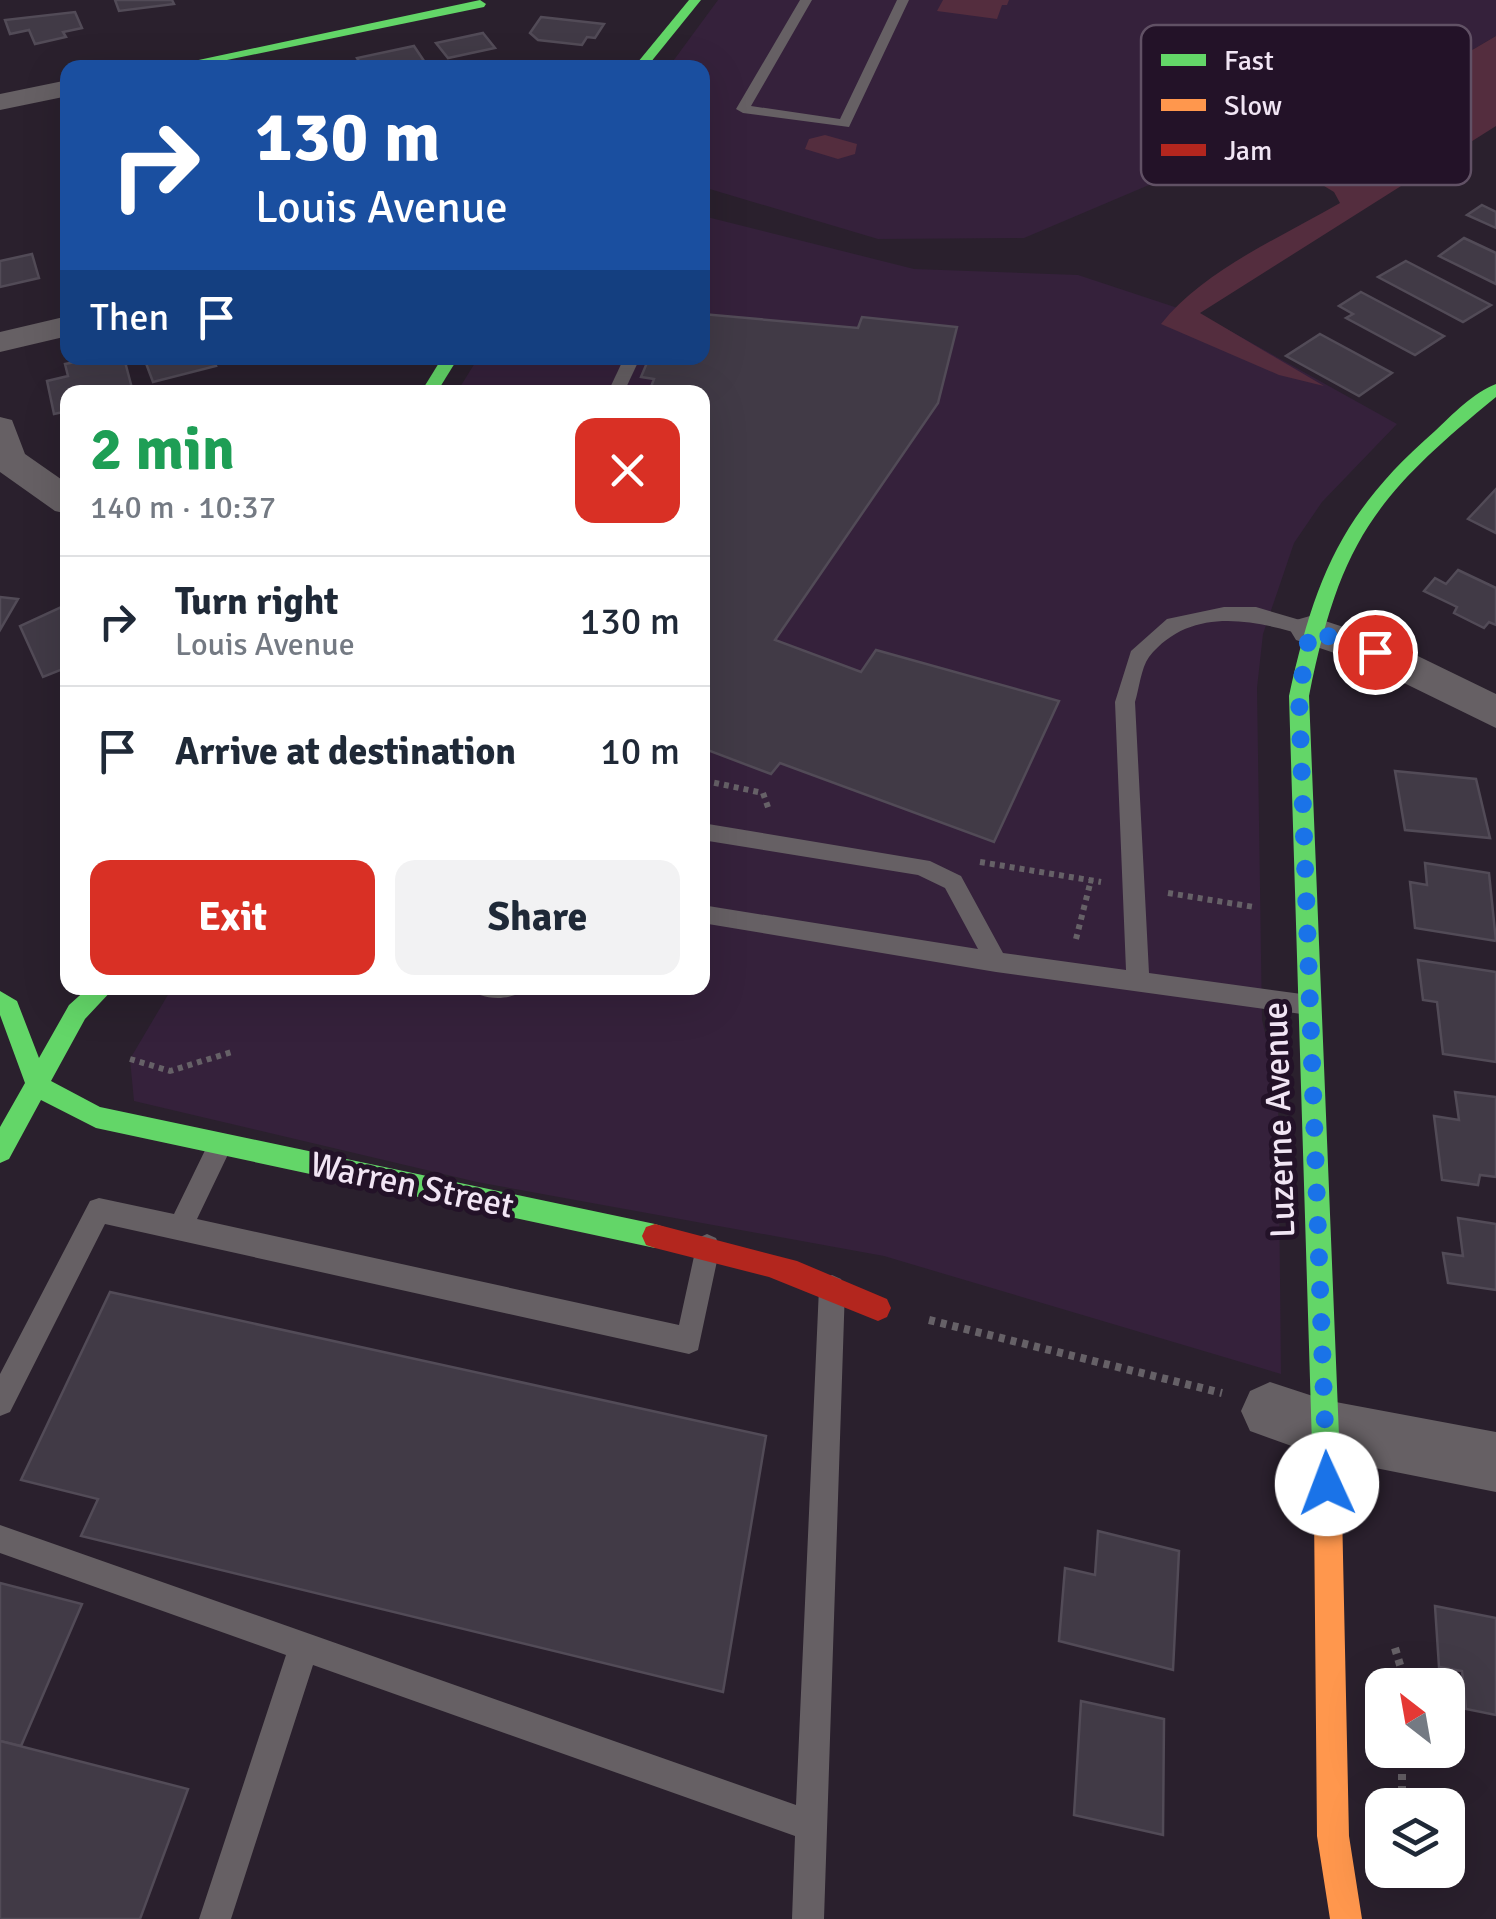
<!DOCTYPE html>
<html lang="en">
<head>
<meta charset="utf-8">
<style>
	:root { --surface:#fff; --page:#f2f2f3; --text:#1f2937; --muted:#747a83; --line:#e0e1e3; --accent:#d93025 }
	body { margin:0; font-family:Signika,sans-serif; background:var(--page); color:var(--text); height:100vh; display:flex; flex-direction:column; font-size:38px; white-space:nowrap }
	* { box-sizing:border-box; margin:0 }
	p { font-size:32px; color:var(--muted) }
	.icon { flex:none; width:55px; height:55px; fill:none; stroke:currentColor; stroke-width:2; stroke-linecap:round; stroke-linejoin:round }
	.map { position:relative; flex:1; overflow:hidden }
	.panel { position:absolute; left:60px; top:385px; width:650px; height:610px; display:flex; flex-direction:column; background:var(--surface); border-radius:20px; box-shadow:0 10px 40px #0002 }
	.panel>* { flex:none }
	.hud { position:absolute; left:60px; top:60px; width:650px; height:305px; border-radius:20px; box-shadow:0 10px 40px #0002; background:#1a4fa0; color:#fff; overflow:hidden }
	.needle { width:65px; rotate:329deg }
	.buttons { position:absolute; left:1365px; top:1668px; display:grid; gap:20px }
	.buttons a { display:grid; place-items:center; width:100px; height:100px; border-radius:20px; background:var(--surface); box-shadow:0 10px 40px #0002; font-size:50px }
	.pin { position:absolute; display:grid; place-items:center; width:85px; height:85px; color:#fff; margin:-42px; border:5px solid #fff; border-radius:50%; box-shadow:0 2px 10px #0007 }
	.me { position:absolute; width:110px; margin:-55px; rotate:358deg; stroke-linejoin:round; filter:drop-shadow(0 0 8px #0008) }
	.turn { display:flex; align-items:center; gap:35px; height:210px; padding:0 30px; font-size:45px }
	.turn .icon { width:130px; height:130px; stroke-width:2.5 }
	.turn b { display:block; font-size:70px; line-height:85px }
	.then { display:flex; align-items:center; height:95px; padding:0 30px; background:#0003; gap:20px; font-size:38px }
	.round { display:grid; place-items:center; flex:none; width:105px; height:105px; border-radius:20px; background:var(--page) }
	.overview { display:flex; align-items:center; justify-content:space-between; height:170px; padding:0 30px }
	h1 { font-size:60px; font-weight:800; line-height:75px; color:#1e9e55 }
	.button { display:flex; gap:20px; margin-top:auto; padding:20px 30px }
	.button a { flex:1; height:115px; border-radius:20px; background:var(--accent); color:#fff; font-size:40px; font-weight:800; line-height:115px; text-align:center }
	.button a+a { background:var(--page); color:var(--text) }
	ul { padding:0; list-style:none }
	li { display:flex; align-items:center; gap:30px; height:130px; padding:0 30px; border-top:2px solid var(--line) }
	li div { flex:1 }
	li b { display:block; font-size:38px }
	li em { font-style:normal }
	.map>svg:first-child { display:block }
	.built { fill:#35213b }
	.green { fill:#542d3e }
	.building { fill:#413a46; stroke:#524b57; stroke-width:2.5 }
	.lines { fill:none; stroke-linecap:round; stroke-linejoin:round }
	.path-far1 { stroke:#666167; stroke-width:6; stroke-dasharray:5 5; stroke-linecap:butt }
	.path { stroke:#666167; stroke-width:8; stroke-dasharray:6 6; stroke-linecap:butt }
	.lane { fill:#666064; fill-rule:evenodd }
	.street { fill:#666064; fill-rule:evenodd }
	.fast { fill:#63d668; fill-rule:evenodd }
	.slow { fill:#ff974d; fill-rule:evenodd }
	.jam { fill:#b3261e; fill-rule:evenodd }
	.route { stroke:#1a73e8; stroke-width:18; stroke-dasharray:0 32.4 }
	.labels { text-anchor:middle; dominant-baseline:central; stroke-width:10; stroke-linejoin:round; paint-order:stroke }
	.street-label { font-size:35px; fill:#f1e5f4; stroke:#231228 }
	.key { fill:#231228; stroke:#615165; stroke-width:2.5 }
	.key-label { font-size:28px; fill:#f1e5f4 }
</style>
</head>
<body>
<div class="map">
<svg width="1496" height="1919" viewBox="0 0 1496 1919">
	<rect width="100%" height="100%" fill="#2a202d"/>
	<g class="built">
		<polygon points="718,0 1496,0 1496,36 1283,161 1156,182 1024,238 878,239 703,187 702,68 668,68"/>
		<polygon points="703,216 914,269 1078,275 1205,317 1397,424 1322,502 1294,543 1263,634 1257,688 1262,1020 1278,1087 1281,1374 884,1256 477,1182 134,1101 130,1059 172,988 702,988 702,392 457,392 478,358 702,358"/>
	</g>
	<g class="green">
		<polygon points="943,0 1009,0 1007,5 1002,5 997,19 937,11"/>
		<path d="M1496 36V126L1200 313 1324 386 1279 375 1161 324C1205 269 1280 238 1340 203L1334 192 1283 161Z"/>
		<polygon points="825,135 857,144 855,154 838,159 805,149 809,139"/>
	</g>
	<g class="building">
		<polygon points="115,0 172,0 174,4 119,11"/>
		<polygon points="75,12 82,28 63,32 66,37 35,44 29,30 10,34 5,20"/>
		<polygon points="541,17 604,24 595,38 587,37 582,45 538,40 530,33"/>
		<polygon points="483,33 495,48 448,58 436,43"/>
		<polygon points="414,46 426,64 363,68 357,58"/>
		<polygon points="1482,205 1496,212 1496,228 1467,215"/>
		<polygon points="1464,238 1496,253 1496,284 1439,256"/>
		<polygon points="32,254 39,278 0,287 0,261"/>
		<polygon points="1406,261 1491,305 1463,322 1378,277"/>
		<polygon points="1361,292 1444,336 1415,355 1346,318 1353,314 1339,306"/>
		<polygon points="702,314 858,328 862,317 957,327 938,403 775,640 861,672 876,650 1059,701 994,842 780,763 771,774 702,748 702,392 649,392 654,379 641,377 649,358 702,358"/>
		<polygon points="1320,334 1392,373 1359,396 1286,356"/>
		<polygon points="96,358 124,358 133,392 68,392 68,411 54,414 47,381 68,376 65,364"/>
		<polygon points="144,358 212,358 216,366 153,382"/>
		<polygon points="1496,489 1496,533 1468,519"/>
		<polygon points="1458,570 1496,588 1496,625 1489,622 1484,628 1454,613 1457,607 1424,591 1435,578 1446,584"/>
		<polygon points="0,597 18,599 0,630"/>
		<polygon points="68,604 68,667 43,677 20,626"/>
		<polygon points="1395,771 1476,779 1490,838 1405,830"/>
		<polygon points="1425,863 1489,873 1496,941 1415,928 1410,882 1427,885"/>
		<polygon points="1418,960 1496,972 1496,1062 1443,1054 1437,1002 1423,1000"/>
		<polygon points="1455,1092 1496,1097 1496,1177 1480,1175 1478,1185 1442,1180 1434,1116 1459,1120"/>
		<polygon points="1458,1218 1496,1224 1496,1290 1448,1283 1443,1253 1463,1256"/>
		<polygon points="110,1292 766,1436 723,1692 81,1536 98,1499 21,1480"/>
		<polygon points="1098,1531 1179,1551 1173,1670 1059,1641 1065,1568 1095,1575"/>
		<polygon points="0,1583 82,1604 21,1746 0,1741"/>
		<polygon points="1435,1606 1496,1618 1496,1715 1466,1709 1462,1671 1439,1667"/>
		<polygon points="1081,1701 1164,1719 1163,1835 1074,1815"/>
		<polygon points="0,1741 188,1789 140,1919 0,1919"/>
	</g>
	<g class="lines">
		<g class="path-far1">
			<polyline points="702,792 706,781 763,793 769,810"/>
			<polyline points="980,862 1101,882"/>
			<polyline points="1168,893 1254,907"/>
			<polyline points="1076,939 1091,880"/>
			<polyline points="130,1059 170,1071 235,1051"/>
		</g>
		<g class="path">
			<polyline points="929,1320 1222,1393"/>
			<polyline points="1395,1648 1406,1685"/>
			<polyline points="1402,1750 1402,1805"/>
		</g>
		<g class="lane">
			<polygon points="800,0 812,0 751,106 840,119 897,0 909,0 849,127 743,113 736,109"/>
			<polygon points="624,358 640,358 624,392 608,392"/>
			<path d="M1224 607H1256L1317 625 1319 630 1310 637C1255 620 1191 605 1149 657 1141 668 1139 689 1135 702L1149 973 1309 995 1317 998 1320 1005 1317 1012 1309 1015 996 972 702 923V905L978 949 945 888 918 875 702 840V823L930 861 961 876 1003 953 1126 970 1115 702 1131 651 1167 619Z"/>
			<path d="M477 988H518L515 995C504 999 491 999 480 995Z"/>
			<polygon points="221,1133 230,1136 233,1144 197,1219 679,1325 698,1238 707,1234 716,1238 720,1247 698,1350 689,1354 105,1224 10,1412 0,1416 0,1374 90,1201 99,1198 174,1214 212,1136"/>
			<polygon points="832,1275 841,1279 845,1288 824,1919 792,1919 795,1836 313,1665 231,1919 199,1919 286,1655 0,1553 0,1525 796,1805 819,1288 823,1279"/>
		</g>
		<g class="street">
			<polygon points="68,80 68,96 0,110 0,94"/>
			<polygon points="68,316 68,336 0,352 0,332"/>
			<polygon points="0,417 12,420 25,454 68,484 68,514 55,511 0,472"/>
			<polygon points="1310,616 1389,642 1496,694 1496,728 1361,662 1296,640 1290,630 1296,620"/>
			<polygon points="1270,1382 1325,1400 1496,1432 1496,1492 1325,1458 1250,1431 1241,1411 1250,1391"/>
		</g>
		<g class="fast">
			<polygon points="480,0 486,4 484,7 188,68 161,68"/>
			<polygon points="689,0 701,0 646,68 633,68"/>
			<polygon points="442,358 458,358 437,392 421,392"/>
			<path d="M1496 384V397C1375 496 1340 541 1309 696L1342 1510 1338 1520 1328 1524 1318 1520 1314 1510 1289 696C1315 577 1342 512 1435 431 1452 415 1474 392 1496 384Z"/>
			<polygon points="88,988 114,988 85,1019 51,1081 100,1107 655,1224 664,1227 668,1236 664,1245 655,1248 96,1128 41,1100 9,1159 0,1163 0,1127 25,1083 0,1015 0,991 17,1001 39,1058 69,1005"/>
		</g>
		<polygon class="slow" points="1328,1496 1338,1500 1342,1510 1349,1836 1362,1919 1330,1919 1317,1836 1314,1510 1318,1500"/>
		<polygon class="jam" points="655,1224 797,1261 887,1299 891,1308 887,1317 878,1321 769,1277 655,1248 646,1245 642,1236 646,1227"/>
	</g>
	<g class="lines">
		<polyline class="route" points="1327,1484 1299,696 1310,630 1375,652"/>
	</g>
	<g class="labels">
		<g class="street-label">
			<text transform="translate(1279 1120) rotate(-92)">Luzerne Avenue</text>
			<text transform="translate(412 1185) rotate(12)">Warren Street</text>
		</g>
	</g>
	<rect x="1141" y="25" width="330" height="160" rx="15" class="key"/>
	<rect x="1161" y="54" width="45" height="12" fill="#63d668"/>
	<rect x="1161" y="99" width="45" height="12" fill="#ff974d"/>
	<rect x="1161" y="144" width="45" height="12" fill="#b3261e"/>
	<g class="key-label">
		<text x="1224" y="70">Fast</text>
		<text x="1224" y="115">Slow</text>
		<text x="1224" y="160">Jam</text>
	</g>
</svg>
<div class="buttons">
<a><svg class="needle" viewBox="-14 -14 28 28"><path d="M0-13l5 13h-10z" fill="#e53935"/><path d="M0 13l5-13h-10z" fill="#747a83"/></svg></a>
<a><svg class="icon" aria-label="layers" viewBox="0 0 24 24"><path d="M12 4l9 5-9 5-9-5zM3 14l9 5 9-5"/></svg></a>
</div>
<div class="pin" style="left:1375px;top:652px;background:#d93025"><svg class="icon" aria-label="arrive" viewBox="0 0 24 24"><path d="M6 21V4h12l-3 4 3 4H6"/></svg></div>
<svg class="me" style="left:1327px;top:1484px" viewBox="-20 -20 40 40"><circle r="19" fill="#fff"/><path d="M0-13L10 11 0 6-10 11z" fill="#1a73e8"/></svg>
<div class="hud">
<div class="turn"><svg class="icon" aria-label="right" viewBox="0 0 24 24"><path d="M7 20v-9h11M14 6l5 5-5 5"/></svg><div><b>130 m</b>Louis Avenue</div></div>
<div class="then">Then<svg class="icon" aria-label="arrive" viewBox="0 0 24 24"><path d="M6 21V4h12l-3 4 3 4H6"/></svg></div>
</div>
<section class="panel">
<div class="overview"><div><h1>2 min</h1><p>140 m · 10:37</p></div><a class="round" style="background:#d93025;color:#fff"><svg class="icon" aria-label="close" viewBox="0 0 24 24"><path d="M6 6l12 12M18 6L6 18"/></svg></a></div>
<ul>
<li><svg class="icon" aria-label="right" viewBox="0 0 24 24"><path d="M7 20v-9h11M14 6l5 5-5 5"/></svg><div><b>Turn right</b><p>Louis Avenue</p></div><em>130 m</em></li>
<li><svg class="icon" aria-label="arrive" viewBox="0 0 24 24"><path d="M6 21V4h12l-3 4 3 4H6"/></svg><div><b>Arrive at destination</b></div><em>10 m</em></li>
</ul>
<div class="button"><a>Exit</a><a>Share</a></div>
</section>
</div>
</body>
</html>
